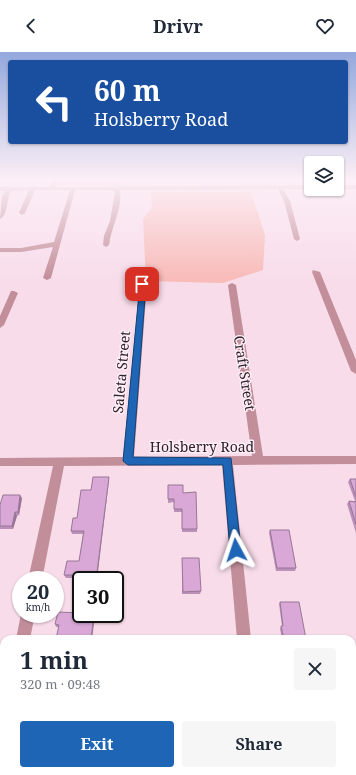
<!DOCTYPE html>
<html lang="en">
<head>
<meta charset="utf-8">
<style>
	:root { --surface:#fff; --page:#f6f6f7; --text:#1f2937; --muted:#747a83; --accent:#1e65b5 }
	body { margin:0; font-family:"Noto Serif",serif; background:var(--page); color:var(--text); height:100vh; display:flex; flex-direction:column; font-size:15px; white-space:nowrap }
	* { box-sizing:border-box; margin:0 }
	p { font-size:13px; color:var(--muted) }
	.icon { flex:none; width:22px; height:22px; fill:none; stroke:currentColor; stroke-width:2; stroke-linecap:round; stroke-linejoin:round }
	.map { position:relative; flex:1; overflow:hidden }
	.drawer { position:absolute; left:0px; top:583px; width:356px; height:140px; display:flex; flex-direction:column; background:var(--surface); border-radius:12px 12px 0 0; box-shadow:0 1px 3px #0004 }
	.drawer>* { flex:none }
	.top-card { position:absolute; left:8px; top:8px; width:340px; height:84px; border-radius:4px; box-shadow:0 1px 3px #0004; background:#1a4fa0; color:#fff; overflow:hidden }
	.tools { position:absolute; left:304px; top:104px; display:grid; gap:8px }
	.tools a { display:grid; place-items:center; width:40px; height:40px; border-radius:4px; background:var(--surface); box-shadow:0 1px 3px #0004; font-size:20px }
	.speed { position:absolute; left:12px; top:519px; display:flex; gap:8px; font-size:20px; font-weight:700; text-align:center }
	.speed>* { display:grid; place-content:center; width:52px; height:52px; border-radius:50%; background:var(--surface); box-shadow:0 1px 3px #0004; line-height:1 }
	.speed small { font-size:10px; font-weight:400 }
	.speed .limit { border:2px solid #111; border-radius:6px; background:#fff; color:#111 }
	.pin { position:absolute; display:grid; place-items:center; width:34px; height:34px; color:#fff; margin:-17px; border-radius:8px; box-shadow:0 2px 6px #0006 }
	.me { position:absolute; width:44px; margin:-22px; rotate:355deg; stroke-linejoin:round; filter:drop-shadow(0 0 3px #0008) }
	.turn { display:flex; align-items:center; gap:14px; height:84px; padding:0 20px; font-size:18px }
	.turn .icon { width:52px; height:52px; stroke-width:2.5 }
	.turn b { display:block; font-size:28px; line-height:34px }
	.round { display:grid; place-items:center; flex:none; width:42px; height:42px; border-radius:4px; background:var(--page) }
	.overview { display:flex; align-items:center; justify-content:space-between; height:68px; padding:0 20px }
	h1 { font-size:24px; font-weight:700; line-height:30px }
	.button { display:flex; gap:8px; margin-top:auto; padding:8px 20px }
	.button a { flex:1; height:46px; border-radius:4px; background:var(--accent); color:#fff; font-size:16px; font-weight:700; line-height:46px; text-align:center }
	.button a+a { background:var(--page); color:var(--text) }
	header { display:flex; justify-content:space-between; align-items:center; height:52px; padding:0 20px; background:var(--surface); font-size:18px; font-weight:700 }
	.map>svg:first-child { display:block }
	.green { fill:#f8bbb8 }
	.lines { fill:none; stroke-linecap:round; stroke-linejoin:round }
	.minor { fill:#c28e9a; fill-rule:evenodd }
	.wall { fill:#bb90b9 }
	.shaded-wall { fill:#987696 }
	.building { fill:#d9a8d7; stroke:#987696 }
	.route { fill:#1e65b5; stroke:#144276 }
	.labels { text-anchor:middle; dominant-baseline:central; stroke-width:3; stroke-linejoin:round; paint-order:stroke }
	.street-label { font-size:14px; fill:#2c2227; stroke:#feedf6 }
</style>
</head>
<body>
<header><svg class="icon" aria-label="back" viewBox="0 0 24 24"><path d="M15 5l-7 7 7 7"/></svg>Drivr<svg class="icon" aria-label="heart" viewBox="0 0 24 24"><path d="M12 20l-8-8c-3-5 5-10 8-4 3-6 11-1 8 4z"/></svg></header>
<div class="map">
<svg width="356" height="723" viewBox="0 0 356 723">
	<rect width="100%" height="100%" fill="#f8dcea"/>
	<g class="green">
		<polygon points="59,127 121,127 121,133 56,133"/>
		<polygon points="151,140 251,140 265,183 263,218 223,231 146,229 143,167 152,156"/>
	</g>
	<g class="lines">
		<g class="minor">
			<path d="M52 127H58L55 135 311 133V137H283L290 149 300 187 297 189 294 187 284 149 278 137 120 138C123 156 111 175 109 193L106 195 103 193 104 184 110 169 115 140 113 138H75L51 226 47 228 43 226 53 195 21 200H0V196H21L54 190 70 138H35L25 161 22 163 19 161 29 138 11 139C6 147 9 162 0 167L2 144 5 139H0V135H49Z"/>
			<rect x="337" y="133" width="19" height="4"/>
			<polygon points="313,218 320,220 356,308 356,322 351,319 312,220"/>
			<polygon points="140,230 143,230 147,232 134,405 252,404 228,233 232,231 236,233 263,404 356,404 356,412 233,413 251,587 237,587 222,413 64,414 42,528 28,528 53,414 0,414 0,406 123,405"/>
			<polygon points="11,239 14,239 18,241 4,273 0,276 0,264"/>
			<polygon points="21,562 35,562 30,587 16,587"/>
			<polygon points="4,671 4,706 0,707 0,673"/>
			<polygon points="249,719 265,719 266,723 248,723"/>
		</g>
	</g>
	<g class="wall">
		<polygon points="350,427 356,427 356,481 347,452 349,449 355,449 348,430"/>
		<polygon points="109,428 81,528 81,544 75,544 74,541 77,526 66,526 64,523 79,509 83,482 72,482 71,479 91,438"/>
		<polygon points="168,433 183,441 197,477 197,480 182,480 182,460 174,460 174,450 168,451"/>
		<polygon points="22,446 19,463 17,464 13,477 0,477 0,453"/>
		<polygon points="270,478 296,516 295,519 276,519 269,481"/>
		<polygon points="182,506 201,539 200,542 182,542"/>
		<polygon points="280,550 306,587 282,587 280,577 281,574 282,574 279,552"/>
		<polygon points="95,564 59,575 56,575 55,572"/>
	</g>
	<g class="shaded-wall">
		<polygon points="109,425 109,428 97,528 96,528"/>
		<polygon points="20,443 22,446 19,463 18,460"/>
		<polygon points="15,460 17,464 13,477 12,474"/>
		<polygon points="94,562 95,564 92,587 91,587"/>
	</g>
	<g class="building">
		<polygon points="93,425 109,425 96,528 81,528 81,541 74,541 77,523 64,523 67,509 79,509 84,479 71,479 73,466 77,466 81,438 91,438"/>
		<polygon points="350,427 356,427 356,445"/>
		<polygon points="168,433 183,433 183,441 196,440 197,477 182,477 182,457 174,457 174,447 168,447"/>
		<polygon points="3,443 20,443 18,460 15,460 12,474 0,474 0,453"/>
		<polygon points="349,449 356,450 356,472"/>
		<polygon points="270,478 289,478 296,516 277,516"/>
		<polygon points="182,506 199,506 201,539 183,540"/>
		<polygon points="280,550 299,550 306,587 284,587 281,574 283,574"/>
		<polygon points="58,560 81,561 81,562 94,562 91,587 56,587 59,573 55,572"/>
		<polygon points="47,719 75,719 74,723 46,723"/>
		<polygon points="344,719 344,723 302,723 302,721"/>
	</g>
	<linearGradient id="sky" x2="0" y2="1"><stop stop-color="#93a8dd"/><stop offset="0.56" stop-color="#fceff6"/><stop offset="1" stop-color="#fceff6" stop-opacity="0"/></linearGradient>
	<rect width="356" height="228" fill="url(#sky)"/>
	<polygon class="route" points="140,231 146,232 133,405 231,406 241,498 240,502 236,503 232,502 230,498 223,413 128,413 123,409"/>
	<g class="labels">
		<g class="street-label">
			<text transform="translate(121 320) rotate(-85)">Saleta Street</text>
			<text transform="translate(245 321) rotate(81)">Craft Street</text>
			<text x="202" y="394">Holsberry Road</text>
		</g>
	</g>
</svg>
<div class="tools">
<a><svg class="icon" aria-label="layers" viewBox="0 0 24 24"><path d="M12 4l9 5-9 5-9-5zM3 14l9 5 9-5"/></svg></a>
</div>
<div class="speed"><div>20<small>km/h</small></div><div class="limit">30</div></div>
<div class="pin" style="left:142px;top:232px;background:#d93025"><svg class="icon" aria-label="arrive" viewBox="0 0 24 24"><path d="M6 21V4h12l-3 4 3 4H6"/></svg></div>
<svg class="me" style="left:236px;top:498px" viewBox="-20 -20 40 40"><path d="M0-17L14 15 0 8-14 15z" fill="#1e65b5" stroke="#fff" stroke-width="4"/></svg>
<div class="top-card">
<div class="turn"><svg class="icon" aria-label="left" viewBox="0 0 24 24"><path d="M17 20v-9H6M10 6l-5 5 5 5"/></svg><div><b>60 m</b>Holsberry Road</div></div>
</div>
<section class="drawer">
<div class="overview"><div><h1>1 min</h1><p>320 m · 09:48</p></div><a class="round"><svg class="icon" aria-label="close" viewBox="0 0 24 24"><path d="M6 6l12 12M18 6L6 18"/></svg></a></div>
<div class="button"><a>Exit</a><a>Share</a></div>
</section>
</div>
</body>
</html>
